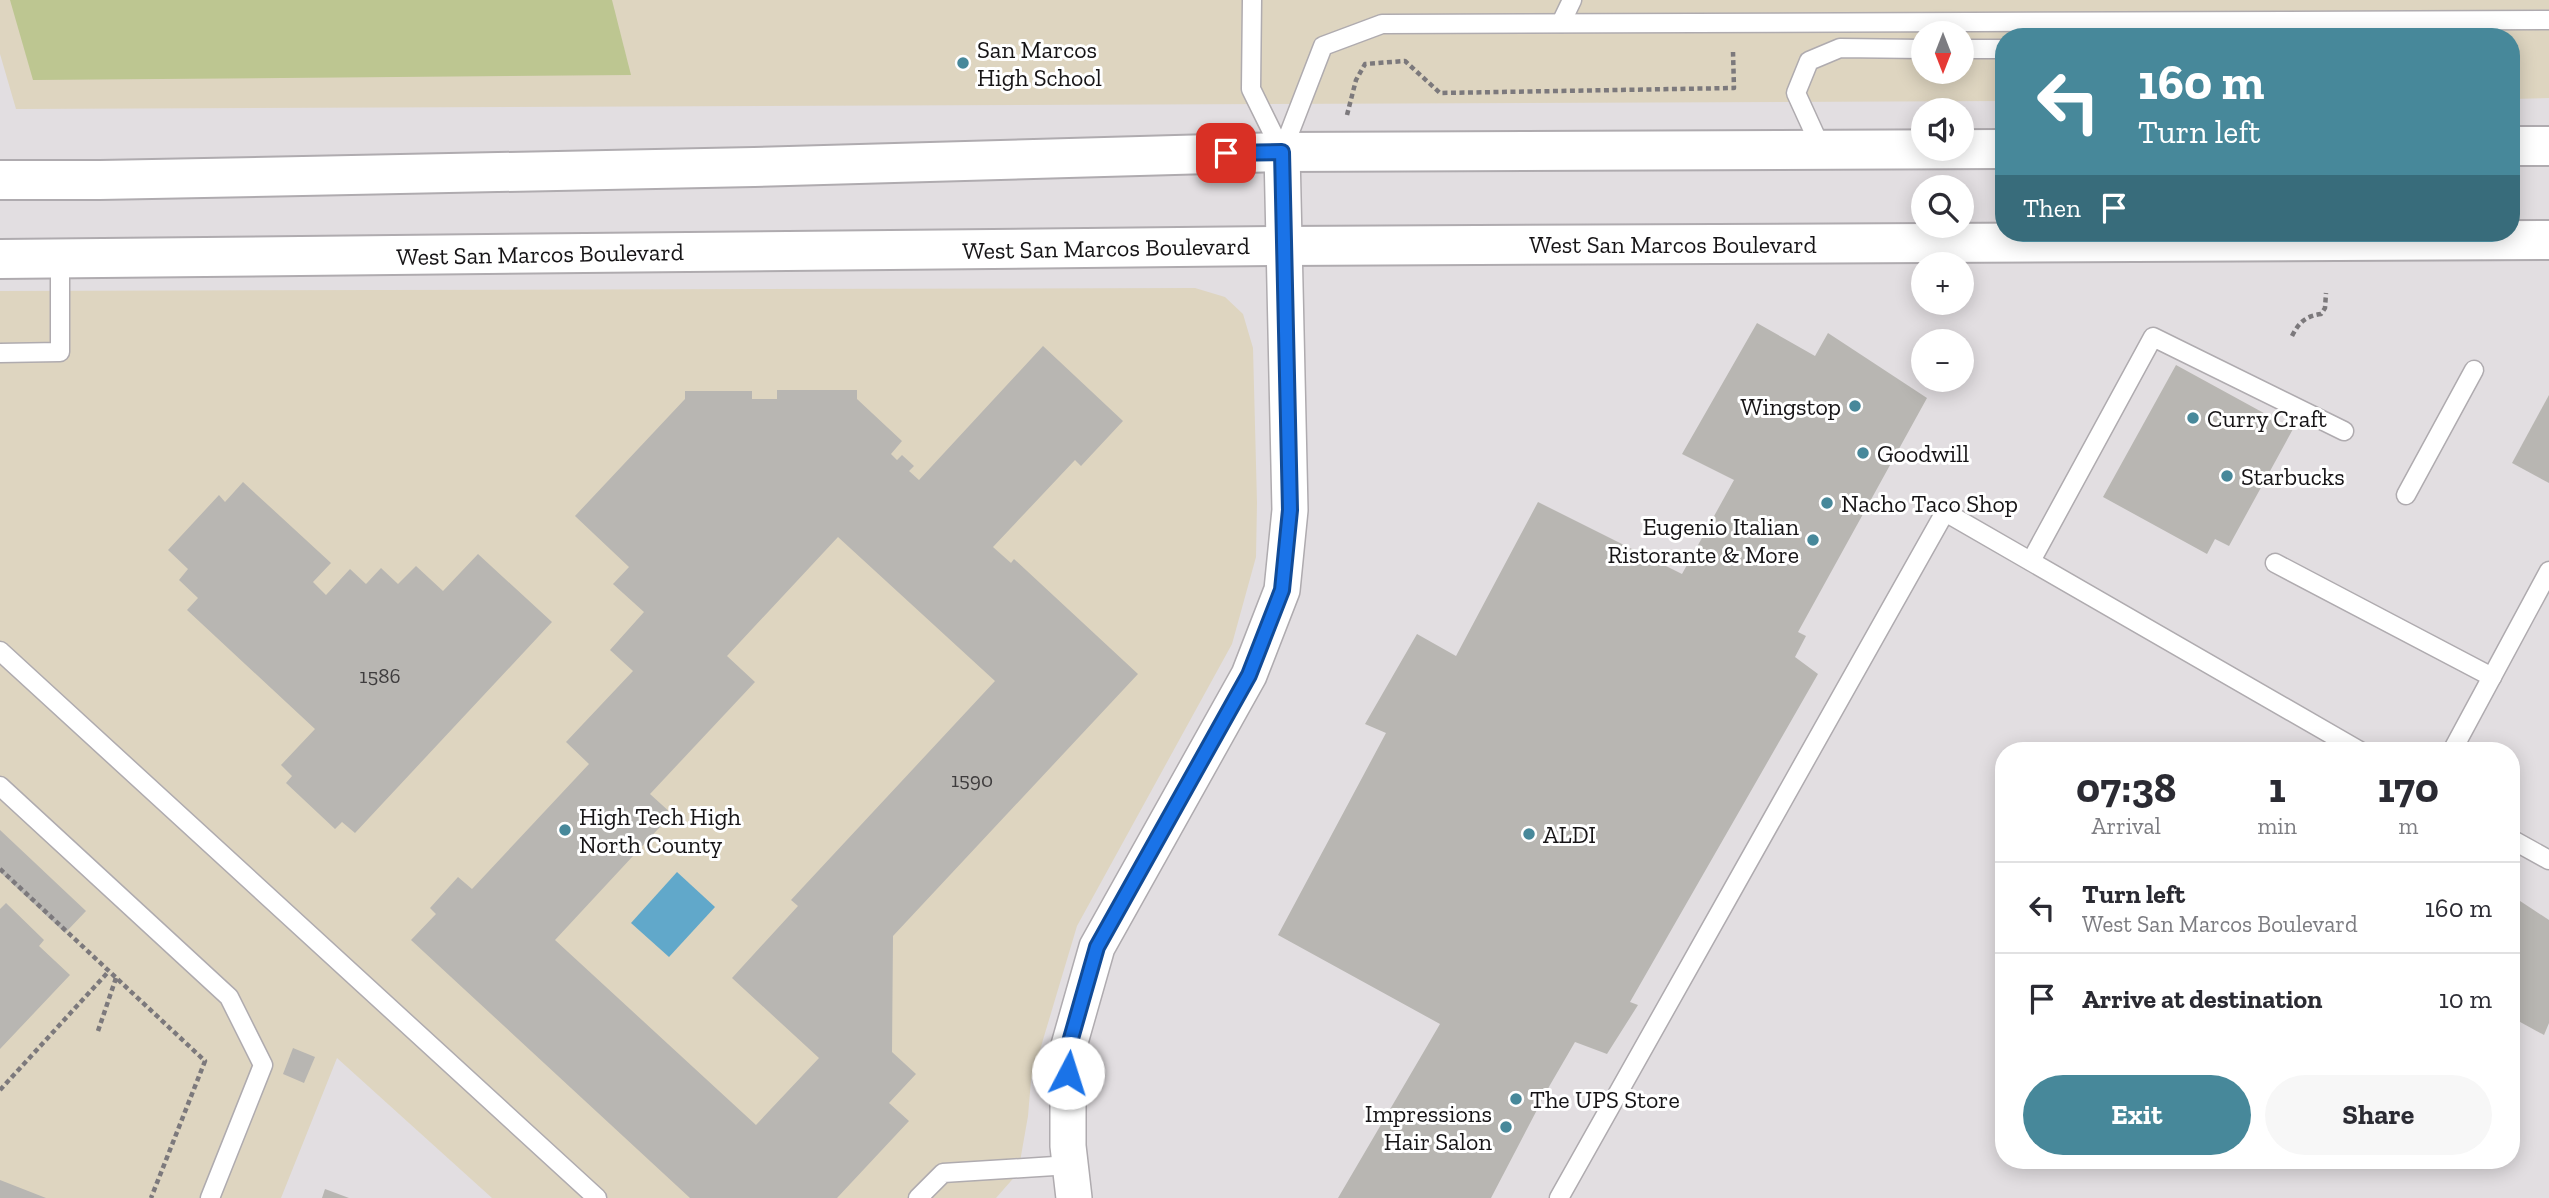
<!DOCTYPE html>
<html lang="en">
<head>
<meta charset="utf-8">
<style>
	:root { --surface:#fff; --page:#f7f7f7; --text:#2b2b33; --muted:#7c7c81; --line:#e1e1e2; --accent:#47889a }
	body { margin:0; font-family:"Zilla Slab",serif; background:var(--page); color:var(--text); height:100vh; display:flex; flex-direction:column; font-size:26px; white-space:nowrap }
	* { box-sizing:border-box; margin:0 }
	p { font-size:23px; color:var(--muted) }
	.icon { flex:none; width:38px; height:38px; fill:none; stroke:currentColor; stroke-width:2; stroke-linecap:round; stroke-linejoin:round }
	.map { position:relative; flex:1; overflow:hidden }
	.details { position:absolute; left:1995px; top:742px; width:525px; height:427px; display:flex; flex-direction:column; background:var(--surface); border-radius:28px; box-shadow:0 4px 18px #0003 }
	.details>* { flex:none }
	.top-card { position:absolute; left:1995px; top:28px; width:525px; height:214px; border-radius:28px; box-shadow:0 4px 18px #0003; background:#47889a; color:#fff; overflow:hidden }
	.needle { width:46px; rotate:180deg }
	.buttons { position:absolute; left:1911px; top:21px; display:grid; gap:14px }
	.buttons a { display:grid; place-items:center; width:63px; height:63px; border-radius:50%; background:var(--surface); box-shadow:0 4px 18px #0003; font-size:35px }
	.pin { position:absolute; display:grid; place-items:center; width:60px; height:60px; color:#fff; margin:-30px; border-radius:14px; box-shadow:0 4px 10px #0006 }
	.me { position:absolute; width:77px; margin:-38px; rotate:5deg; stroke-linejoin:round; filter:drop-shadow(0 0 5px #0008) }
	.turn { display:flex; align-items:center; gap:24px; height:147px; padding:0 28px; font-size:32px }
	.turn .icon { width:91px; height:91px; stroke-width:2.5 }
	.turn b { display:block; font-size:49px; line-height:60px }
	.then { display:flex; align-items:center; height:66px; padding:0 28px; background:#0003; gap:14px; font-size:26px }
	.eta { display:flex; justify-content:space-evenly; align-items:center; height:119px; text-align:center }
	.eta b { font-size:42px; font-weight:700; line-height:49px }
	.button { display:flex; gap:14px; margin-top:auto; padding:14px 28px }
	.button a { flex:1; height:80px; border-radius:42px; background:var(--accent); color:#fff; font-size:28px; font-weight:700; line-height:80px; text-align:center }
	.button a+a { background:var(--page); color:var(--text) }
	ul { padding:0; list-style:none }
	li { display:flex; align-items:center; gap:21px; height:91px; padding:0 28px; border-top:2px solid var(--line) }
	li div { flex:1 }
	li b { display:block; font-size:26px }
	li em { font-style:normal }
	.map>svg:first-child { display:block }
	.education { fill:#ded5c0; fill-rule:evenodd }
	.green { fill:#bdc691 }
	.water { fill:#61a8ca }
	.building { fill:#b8b6b2; fill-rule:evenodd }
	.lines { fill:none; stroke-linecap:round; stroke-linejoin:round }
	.lane-casing { stroke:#afabaf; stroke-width:21 }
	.street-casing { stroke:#afabaf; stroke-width:38 }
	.primary-casing { stroke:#afabaf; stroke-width:42 }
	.path { stroke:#7c797c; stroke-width:4.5; stroke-dasharray:5 3.5; stroke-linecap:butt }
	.lane { stroke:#fff; stroke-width:18 }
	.street { stroke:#fff; stroke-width:35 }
	.primary { stroke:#fff; stroke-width:38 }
	.route-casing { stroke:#114b97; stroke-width:18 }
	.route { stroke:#1a73e8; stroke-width:12 }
	.poi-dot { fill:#47889a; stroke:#fff; stroke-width:2.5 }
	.labels { text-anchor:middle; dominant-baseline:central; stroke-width:6; stroke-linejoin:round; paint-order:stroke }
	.number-label { font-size:21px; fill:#3e3c3d }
	.poi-label { font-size:24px; fill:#161416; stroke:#fff; text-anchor:start }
	.street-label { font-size:24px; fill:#161416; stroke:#fff }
</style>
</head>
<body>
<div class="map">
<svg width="2549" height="1198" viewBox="0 0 2549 1198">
	<rect width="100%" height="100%" fill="#e2dee1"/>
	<g class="education">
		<path d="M0 0H2549V98L2511 99V37H2004V101L16 109 0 54ZM1923 33H1962V72H1923Z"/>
		<polygon points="1195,288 1225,297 1243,314 1253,348 1257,503 1256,557 1232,644 1077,926 1031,1080 1028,1116 1018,1173 996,1198 492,1198 337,1058 281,1198 0,1198 0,291"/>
	</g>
	<polygon class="green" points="10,0 612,0 631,75 33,80"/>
	<polygon class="water" points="677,872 715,907 669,957 631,923"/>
	<g class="building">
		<polygon points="1757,323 1815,356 1828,333 1927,398 1798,632 1806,636 1795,657 1818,674 1630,1002 1638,1005 1607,1054 1575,1042 1550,1085 1491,1198 1338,1198 1440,1024 1278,935 1386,733 1365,724 1417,634 1456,656 1538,502 1682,574 1734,480 1682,454"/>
		<path d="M1043 346 1123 421 1081 466 1075 460 993 547 1011 563 1014 559 1138 674 893 936 892 1052 916 1074 889 1103 909 1121 837 1198H690L411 940 436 914 430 908 458 877 472 889 589 764 566 742 633 671 610 650 644 612 613 584 629 567 575 516 685 399V391H752V399H777V390H857V399L902 441 891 454 897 460 902 455 914 466 909 471 919 480ZM838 537 995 681 791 900 798 906 732 978 819 1058 756 1125 555 940 672 814 650 794 755 682 727 656Z"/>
		<polygon points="2176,365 2293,429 2229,546 2215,539 2207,554 2103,497"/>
		<polygon points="2549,395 2549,483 2512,463"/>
		<polygon points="243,482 331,563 313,582 326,595 350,569 366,584 381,568 398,584 416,566 443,591 478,554 552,622 355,833 342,822 335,829 286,783 292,776 281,765 315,729 187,610 198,598 179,580 188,569 168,550 219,495 225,502"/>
		<polygon points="0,830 86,911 65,933 0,872"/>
		<polygon points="2511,895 2549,920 2549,1023 2544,1035 2511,1017"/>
		<polygon points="6,903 44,940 39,946 70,975 0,1049 0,909"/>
		<polygon points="293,1048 315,1057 304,1083 283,1074"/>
		<polygon points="0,1180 46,1198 0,1198"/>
		<polygon points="325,1189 349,1198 322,1198"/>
	</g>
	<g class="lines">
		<g class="lane-casing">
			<g id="lane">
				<polyline points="1252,0 1251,89 1282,152"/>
				<polyline points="1561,23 1572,0"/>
				<polyline points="2122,37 2150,22"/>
				<polyline points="1962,49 2004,49"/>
				<polyline points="1822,150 1796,93 1809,61 1840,48 1923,49"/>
				<polyline points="1282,152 1323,46 1382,24 2549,20"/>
				<polyline points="0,353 60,352 60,259"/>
				<polyline points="2406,495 2474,370"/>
				<polyline points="2031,561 2153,337 2344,431"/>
				<polyline points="2275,563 2492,677"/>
				<polyline points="0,651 597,1198"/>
				<polyline points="2452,751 2549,571"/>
				<polyline points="0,786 229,997 263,1065 210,1198"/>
				<polyline points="2511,839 2549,860"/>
				<polyline points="918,1198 943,1173 1070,1165"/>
				<polyline points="1559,1198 1945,512 2360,751"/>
			</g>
		</g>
		<g class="street-casing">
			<polyline id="street" points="1074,1198 1068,1146 1068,1049 1097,947 1249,675 1282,590 1290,510 1282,152"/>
		</g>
		<g class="primary-casing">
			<g id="primary">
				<polyline points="2511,146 2549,146"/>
				<polyline points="0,180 100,180 754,167 1282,152 2004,149"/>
				<polyline points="0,259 1283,246 2549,240"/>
			</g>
		</g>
		<g class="path">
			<polyline points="1347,115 1356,80 1365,64 1405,61 1440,93 1734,88 1733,52"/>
			<path d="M2292 336C2299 322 2306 316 2321 314L2325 308 2326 293"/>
			<polyline points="0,869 205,1061 151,1198"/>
			<polyline points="98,1031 116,978"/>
			<polyline points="0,1090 109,971"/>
		</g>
		<use href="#lane" class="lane"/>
		<use href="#street" class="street"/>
		<use href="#primary" class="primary"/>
	</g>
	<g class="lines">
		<g class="route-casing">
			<polyline id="route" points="1068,1073 1068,1049 1097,947 1249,675 1282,590 1290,510 1282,152 1226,153"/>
		</g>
		<use href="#route" class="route"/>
	</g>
	<g class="poi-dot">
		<circle cx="963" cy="63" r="7"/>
		<circle cx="1855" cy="406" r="7"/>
		<circle cx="2193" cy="418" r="7"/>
		<circle cx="1863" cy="453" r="7"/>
		<circle cx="2227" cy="476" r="7"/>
		<circle cx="1827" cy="503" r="7"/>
		<circle cx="1813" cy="540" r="7"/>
		<circle cx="565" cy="830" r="7"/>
		<circle cx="1529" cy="834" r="7"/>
		<circle cx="1516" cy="1099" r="7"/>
		<circle cx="1506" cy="1127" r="7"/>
	</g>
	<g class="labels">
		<g class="number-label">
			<text x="380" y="675">1586</text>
			<text x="972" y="779">1590</text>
		</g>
		<g class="poi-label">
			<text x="977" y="49">San Marcos<tspan x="977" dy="28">High School</tspan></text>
			<text x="1841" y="406" text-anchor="end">Wingstop</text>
			<text x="2207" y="418">Curry Craft</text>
			<text x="1877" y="453">Goodwill</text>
			<text x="2241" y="476">Starbucks</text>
			<text x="1841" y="503">Nacho Taco Shop</text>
			<text x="1799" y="526" text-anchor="end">Eugenio Italian<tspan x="1799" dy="28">Ristorante &amp; More</tspan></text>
			<text x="579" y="816">High Tech High<tspan x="579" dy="28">North County</tspan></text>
			<text x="1543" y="834">ALDI</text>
			<text x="1530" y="1099">The UPS Store</text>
			<text x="1492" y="1113" text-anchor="end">Impressions<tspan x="1492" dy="28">Hair Salon</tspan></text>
		</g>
		<g class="street-label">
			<text x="1673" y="244">West San Marcos Boulevard</text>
			<text transform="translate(1106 248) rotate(-1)">West San Marcos Boulevard</text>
			<text transform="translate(540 254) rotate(-1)">West San Marcos Boulevard</text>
		</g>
	</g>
</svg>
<div class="buttons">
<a><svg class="needle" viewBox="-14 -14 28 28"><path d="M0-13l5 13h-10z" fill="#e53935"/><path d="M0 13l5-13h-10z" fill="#7c7c81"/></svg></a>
<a><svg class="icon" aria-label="sound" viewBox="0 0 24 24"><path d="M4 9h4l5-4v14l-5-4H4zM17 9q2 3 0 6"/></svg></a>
<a><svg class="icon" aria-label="search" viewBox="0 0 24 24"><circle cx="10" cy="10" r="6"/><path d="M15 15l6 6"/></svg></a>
<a>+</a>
<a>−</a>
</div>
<div class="pin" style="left:1226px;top:153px;background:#d93025"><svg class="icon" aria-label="arrive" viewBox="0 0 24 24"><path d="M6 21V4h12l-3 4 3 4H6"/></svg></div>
<svg class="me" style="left:1068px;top:1073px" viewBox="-20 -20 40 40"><circle r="19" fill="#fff"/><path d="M0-13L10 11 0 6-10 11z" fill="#1a73e8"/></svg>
<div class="top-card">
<div class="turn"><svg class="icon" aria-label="left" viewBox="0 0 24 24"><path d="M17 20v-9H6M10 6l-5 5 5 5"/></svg><div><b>160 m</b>Turn left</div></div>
<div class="then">Then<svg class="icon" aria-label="arrive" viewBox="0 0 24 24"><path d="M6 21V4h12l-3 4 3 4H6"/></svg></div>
</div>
<section class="details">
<div class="eta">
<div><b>07:38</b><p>Arrival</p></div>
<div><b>1</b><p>min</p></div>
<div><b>170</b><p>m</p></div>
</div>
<ul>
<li><svg class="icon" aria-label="left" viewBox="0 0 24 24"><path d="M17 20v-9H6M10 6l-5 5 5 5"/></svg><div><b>Turn left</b><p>West San Marcos Boulevard</p></div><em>160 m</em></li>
<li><svg class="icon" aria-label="arrive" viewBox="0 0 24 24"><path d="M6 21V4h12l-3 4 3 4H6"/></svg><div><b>Arrive at destination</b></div><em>10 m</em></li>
</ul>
<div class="button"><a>Exit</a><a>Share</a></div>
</section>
</div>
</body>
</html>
